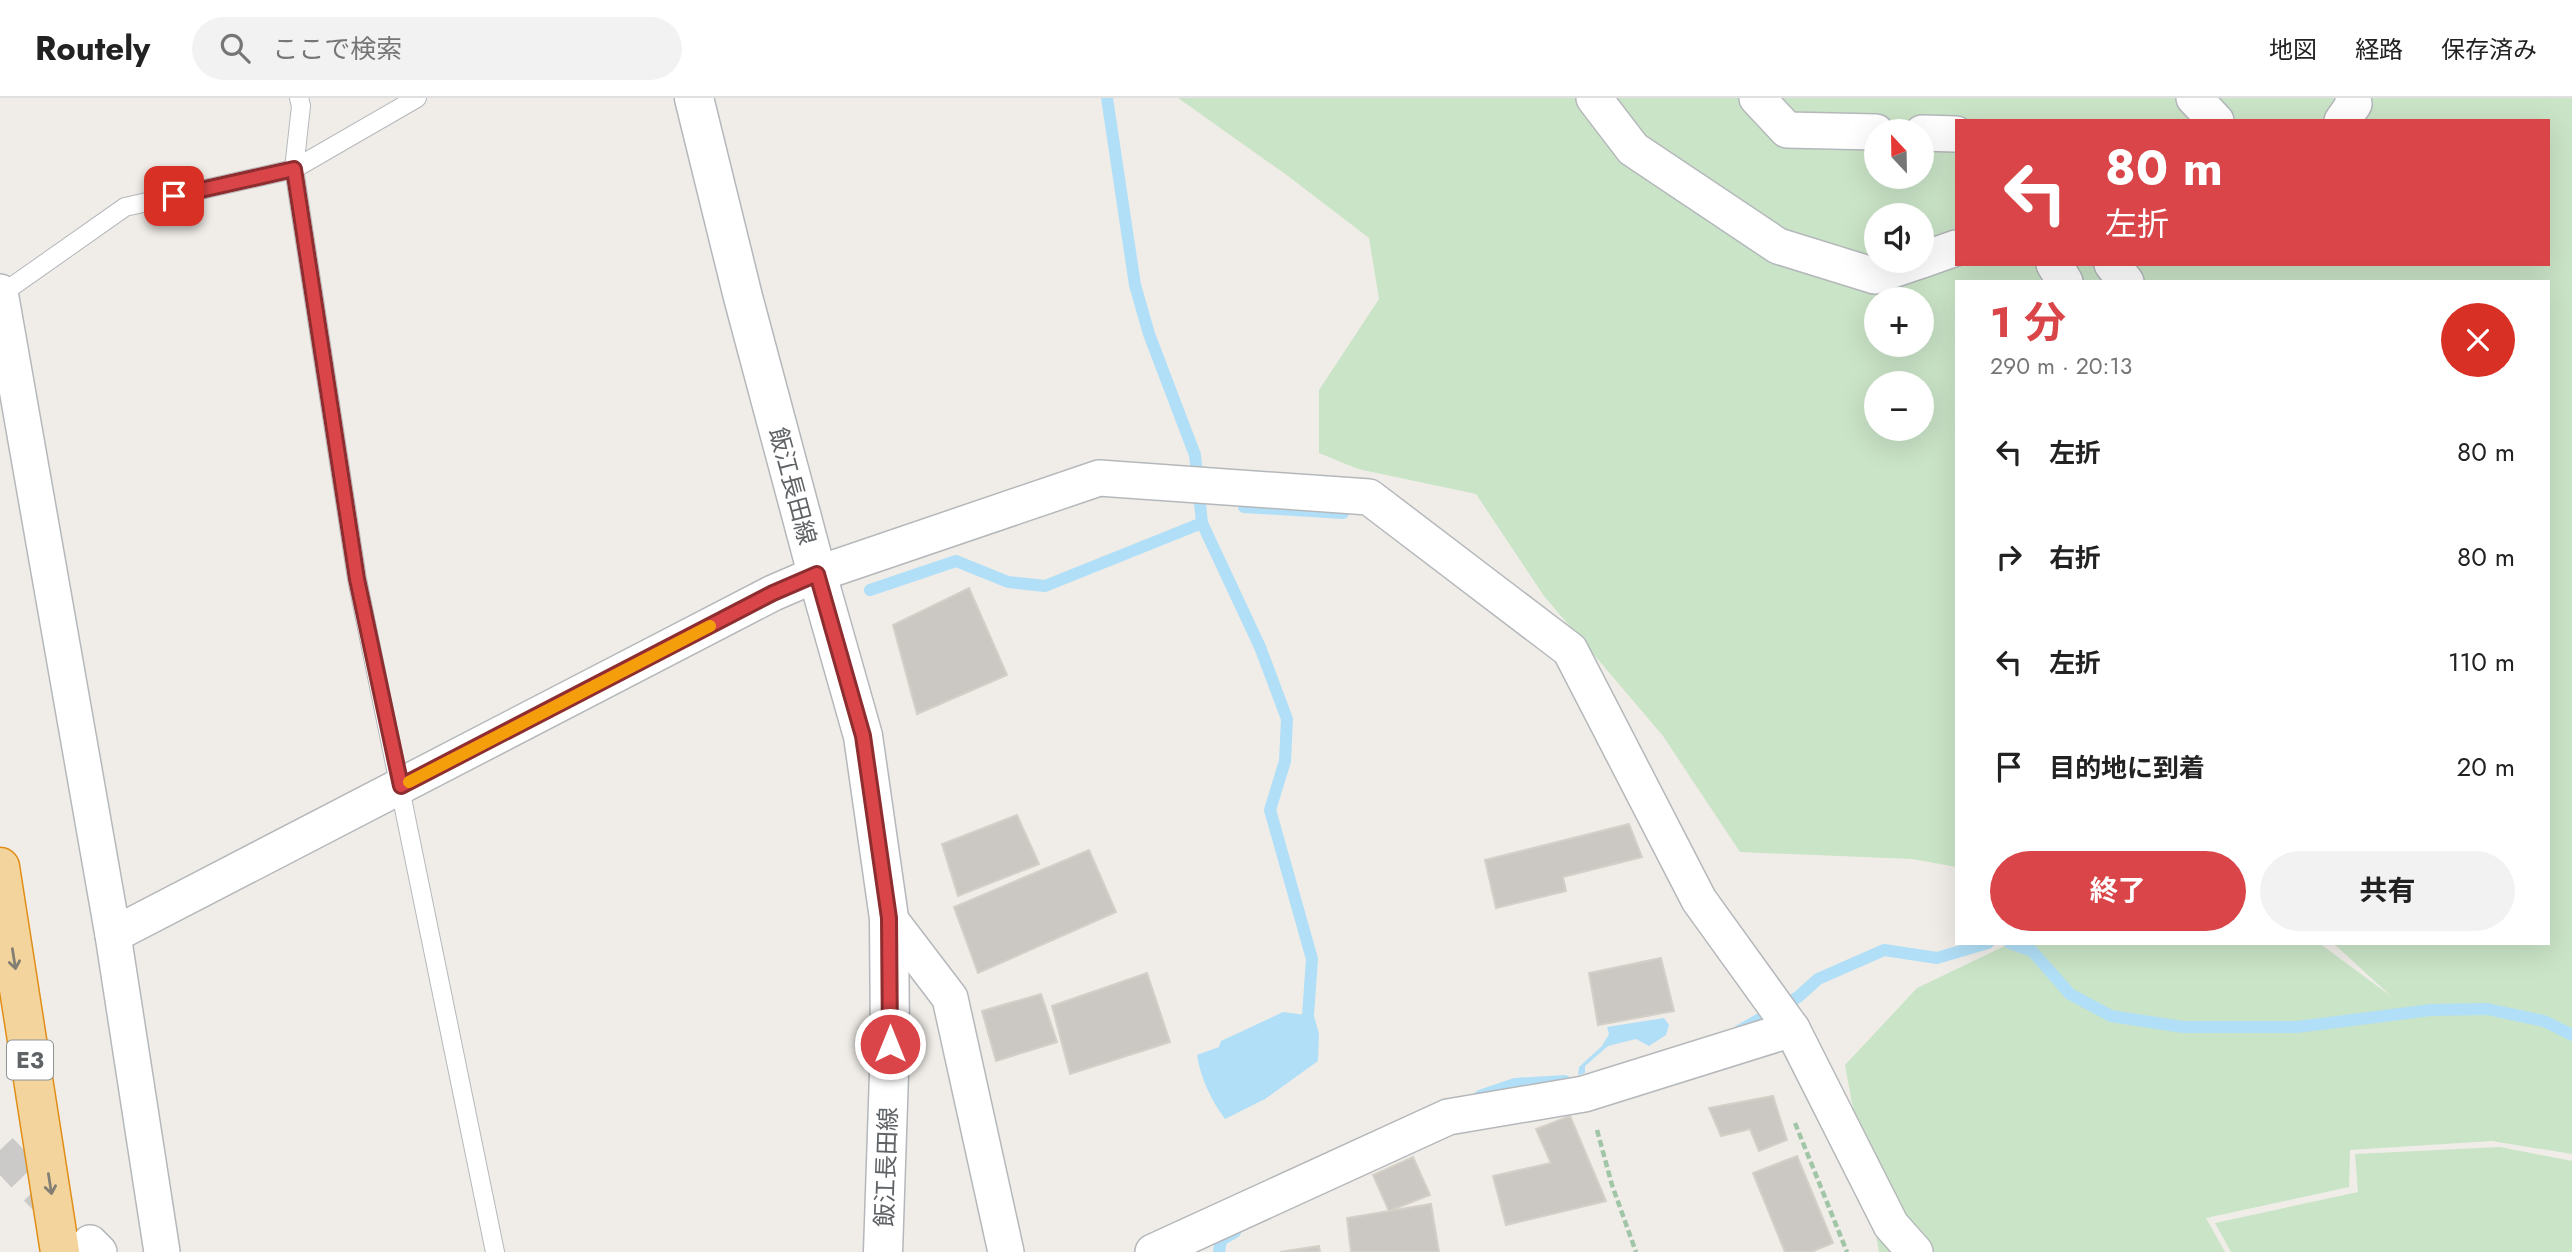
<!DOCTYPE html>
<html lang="ja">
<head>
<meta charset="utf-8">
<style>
	:root { --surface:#fff; --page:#f2f2f2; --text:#222; --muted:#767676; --line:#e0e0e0; --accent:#d94548 }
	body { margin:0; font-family:Jost,"Noto Sans JP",sans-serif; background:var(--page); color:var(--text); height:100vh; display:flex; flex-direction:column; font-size:26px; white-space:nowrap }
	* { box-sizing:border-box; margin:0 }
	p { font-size:23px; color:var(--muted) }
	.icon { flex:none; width:38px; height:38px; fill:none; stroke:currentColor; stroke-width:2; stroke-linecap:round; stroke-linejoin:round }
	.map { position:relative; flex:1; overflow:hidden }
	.drawer { position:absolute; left:1955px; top:182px; width:595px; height:665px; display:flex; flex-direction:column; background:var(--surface); border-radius:0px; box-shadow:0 7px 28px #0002 }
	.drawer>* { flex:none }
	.hud { position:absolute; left:1955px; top:21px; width:595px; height:147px; border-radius:0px; box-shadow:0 7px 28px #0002; background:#d94548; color:#fff; overflow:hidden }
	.needle { width:46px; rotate:338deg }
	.tools { position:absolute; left:1864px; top:21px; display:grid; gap:14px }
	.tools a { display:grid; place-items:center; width:70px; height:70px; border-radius:50%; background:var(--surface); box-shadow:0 7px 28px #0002; font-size:35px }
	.pin { position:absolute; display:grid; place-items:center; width:60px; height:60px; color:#fff; margin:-30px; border-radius:14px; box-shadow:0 4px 10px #0006 }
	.me { position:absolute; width:77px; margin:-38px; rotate:0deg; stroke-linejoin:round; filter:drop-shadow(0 0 5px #0008) }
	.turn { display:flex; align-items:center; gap:24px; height:147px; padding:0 35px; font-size:32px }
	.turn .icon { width:91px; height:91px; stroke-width:2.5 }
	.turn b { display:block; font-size:49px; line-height:60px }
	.round { display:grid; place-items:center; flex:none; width:74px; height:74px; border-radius:37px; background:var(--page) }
	.headline { display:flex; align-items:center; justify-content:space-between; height:119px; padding:0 35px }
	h1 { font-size:42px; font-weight:700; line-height:52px; color:var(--accent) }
	.button { display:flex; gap:14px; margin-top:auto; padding:14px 35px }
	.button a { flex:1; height:80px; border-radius:42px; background:var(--accent); color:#fff; font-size:28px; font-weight:700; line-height:80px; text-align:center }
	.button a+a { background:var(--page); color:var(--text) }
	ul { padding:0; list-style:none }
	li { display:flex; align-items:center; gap:21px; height:105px; padding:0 35px }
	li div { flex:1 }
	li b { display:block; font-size:26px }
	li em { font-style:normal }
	header { display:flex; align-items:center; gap:42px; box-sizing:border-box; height:98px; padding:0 35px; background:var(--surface); border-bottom:2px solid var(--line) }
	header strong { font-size:33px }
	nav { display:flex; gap:38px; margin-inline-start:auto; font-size:24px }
	.search { width:490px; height:63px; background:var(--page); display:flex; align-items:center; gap:18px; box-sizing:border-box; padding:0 24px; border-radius:38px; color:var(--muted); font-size:26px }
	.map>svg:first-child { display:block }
	.green { fill:#cae4c7; fill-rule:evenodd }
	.water { fill:#b1dff7 }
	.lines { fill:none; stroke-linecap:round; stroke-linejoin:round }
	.stream { stroke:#b1dff7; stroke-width:12 }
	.building { fill:#cbc8c4; stroke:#d4cfc7; stroke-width:2 }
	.street-tunnel { stroke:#cccac8; stroke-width:35; stroke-dasharray:35 18; stroke-linecap:butt }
	.lane-casing { stroke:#b5b8bb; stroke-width:20 }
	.street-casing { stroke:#b5b8bb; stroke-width:38 }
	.secondary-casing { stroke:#b4b7bb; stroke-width:41 }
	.highway-casing { stroke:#e08e17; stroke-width:41 }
	.path { stroke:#a1c5a7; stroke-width:4.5; stroke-dasharray:7 3.5; stroke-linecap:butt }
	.lane { stroke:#fff; stroke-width:18 }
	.street { stroke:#fff; stroke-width:35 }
	.secondary { stroke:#fff; stroke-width:38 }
	.highway { stroke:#f3d49c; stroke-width:38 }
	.oneway { stroke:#847f74 }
	.route-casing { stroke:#8d2d2f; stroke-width:18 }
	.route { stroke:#d94548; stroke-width:12 }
	.slow { stroke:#f59e0b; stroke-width:12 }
	.labels { text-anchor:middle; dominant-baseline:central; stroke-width:6; stroke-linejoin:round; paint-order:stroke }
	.shield { fill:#fff; stroke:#8f9294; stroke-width:2 }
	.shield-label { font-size:23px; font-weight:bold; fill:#5f6366 }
	.street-label { font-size:24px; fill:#5f6366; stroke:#fff }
</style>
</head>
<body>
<header>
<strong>Routely</strong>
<div class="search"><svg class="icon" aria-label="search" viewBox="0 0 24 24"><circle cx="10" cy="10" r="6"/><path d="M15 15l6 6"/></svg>ここで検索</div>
<nav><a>地図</a><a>経路</a><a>保存済み</a></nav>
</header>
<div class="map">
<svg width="2572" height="1154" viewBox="0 0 2572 1154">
	<rect width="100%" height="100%" fill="#f0ede8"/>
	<g class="green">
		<path d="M1178 0H2572V1056L2492 1043 2350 1052 2349 1089 2206 1120 2225 1154H1879L1845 967 1917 890 2011 845H2319L2392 899 2333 845H2548V184H1956V769L1912 761 1740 754 1663 638 1544 498 1476 396 1358 371 1319 355V292L1379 201 1369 140 1288 78ZM1956 23H2548V166H1956ZM1876 33H1922V79H1876ZM1876 117H1922V163H1876ZM1876 201H1922V247H1876ZM1876 285H1922V331H1876Z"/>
		<polygon points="2500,1049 2572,1063 2572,1154 2231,1154 2215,1125 2358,1094 2355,1056"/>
	</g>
	<g class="water">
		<path d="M1283 914 1314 918 1319 936 1318 963 1265 1001 1225 1021C1212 1004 1200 979 1197 957L1219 949 1221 943Z"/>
		<polygon points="1664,920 1669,927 1666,937 1649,948 1636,941 1608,948 1585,968 1585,975 1578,977 1579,969 1602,948 1609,936 1607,929"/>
	</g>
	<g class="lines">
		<g class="stream">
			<polyline points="1244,409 1343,415"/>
			<polyline points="1202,425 1260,549 1287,621 1285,663 1270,712 1312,861 1308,917"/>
			<polyline points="870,492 956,463 1008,484 1045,488 1202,425 1195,357 1149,236 1135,187 1107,0"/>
			<polyline points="2010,845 2032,853 2070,896 2111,918 2183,929 2297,929 2431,912 2487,911 2544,923 2572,937"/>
			<polyline points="1739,933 1798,899 1818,881 1884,852 1937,860 1988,845"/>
			<polyline points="1480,998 1515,986 1565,983"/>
			<polyline points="1219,1154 1221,1142 1235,1134"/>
		</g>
	</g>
	<g class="building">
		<polygon points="969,490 1007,577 917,616 893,527"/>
		<polygon points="1017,717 1039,766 958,798 942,746"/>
		<polygon points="1629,726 1642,759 1563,779 1566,793 1496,810 1485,762"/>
		<polygon points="1089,752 1116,814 978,875 954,809"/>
		<polygon points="1661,860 1674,913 1598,927 1589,875"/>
		<polygon points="1147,875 1170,944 1070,976 1052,908"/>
		<polygon points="1041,896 1057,944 996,963 982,913"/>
		<polygon points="1773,998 1787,1042 1759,1053 1750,1031 1721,1038 1709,1010"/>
		<polygon points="1570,1018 1606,1103 1506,1127 1493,1078 1551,1065 1536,1031"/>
		<polygon points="1797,1058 1833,1145 1811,1154 1785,1154 1753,1075"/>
		<polygon points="1413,1059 1430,1097 1389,1113 1373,1077"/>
		<polygon points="1431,1106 1439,1154 1351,1154 1347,1120"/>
		<polygon points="1319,1148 1320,1154 1280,1154"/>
	</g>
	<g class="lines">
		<polyline class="street-tunnel" points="0,1052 63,1118"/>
		<g class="lane-casing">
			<g id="lane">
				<polyline points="299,0 301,8 294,71 357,481 495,1154"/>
				<polyline points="0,197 125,109 294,71 417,0"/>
			</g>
		</g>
		<g class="street-casing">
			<g id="street">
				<polyline points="1594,0 1633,51 1778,148 1875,178 1919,163"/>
				<polyline points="1757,0 1787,32 1876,34"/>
				<polyline points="2194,0 2216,23"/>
				<polyline points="2342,23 2354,6 2353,0"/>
				<polyline points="1922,35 1956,36"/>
				<polyline points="1922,162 1956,150"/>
				<polyline points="2054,166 2065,184"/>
				<polyline points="2112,166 2126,184"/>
				<polyline points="0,194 113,837 162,1154"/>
				<polyline points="889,820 950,900 1006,1154"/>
				<polyline points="113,837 773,495 817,476 1099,380 1369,399 1570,552 1699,802 1792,931 1891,1127 1915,1154"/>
				<polyline points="90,1145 99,1154"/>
				<polyline points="1153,1154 1448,1019 1584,996 1792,931"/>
			</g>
		</g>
		<g class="secondary-casing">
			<polyline id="secondary" points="694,0 743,199 817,476 863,638 889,820 890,946 883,1154"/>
		</g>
		<g class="highway-casing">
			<polyline id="highway" points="0,769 60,1154"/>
		</g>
		<g class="path">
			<polyline points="1795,1025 1847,1154"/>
			<polyline points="1597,1032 1612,1087 1636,1154"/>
		</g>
		<use href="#lane" class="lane"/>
		<use href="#street" class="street"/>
		<use href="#secondary" class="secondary"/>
		<use href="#highway" class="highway"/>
	</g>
	<defs><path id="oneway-shaft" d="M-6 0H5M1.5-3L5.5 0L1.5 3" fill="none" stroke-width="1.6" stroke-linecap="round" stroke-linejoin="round" transform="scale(1.75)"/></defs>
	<g class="oneway">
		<use href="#oneway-shaft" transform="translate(14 861) rotate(81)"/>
		<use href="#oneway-shaft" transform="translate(50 1086) rotate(81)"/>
	</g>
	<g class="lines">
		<g class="route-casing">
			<polyline id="route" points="174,98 294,71 357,481 401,688 773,495 817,476 863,638 889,820 890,946"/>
		</g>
		<use href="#route" class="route"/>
		<polyline class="slow" points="409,684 710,528"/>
	</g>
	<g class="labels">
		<rect class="shield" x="7" y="942.5" width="46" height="39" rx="5"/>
		<g class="shield-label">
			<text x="30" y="962">E3</text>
		</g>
		<g class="street-label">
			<text transform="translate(793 388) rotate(75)">飯江長田線</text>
			<text transform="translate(886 1069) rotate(-88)">飯江長田線</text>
		</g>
	</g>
</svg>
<div class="tools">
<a><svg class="needle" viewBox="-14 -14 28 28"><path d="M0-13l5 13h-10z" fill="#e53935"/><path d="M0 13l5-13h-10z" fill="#767676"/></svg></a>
<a><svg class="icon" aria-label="sound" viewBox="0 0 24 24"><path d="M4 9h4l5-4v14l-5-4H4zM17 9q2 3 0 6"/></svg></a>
<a>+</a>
<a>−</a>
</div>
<div class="pin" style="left:174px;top:98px;background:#d93025"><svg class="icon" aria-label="arrive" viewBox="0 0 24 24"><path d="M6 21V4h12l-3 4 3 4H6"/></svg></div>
<svg class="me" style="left:890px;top:946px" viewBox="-20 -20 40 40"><circle r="17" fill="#d94548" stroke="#fff" stroke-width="3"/><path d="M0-11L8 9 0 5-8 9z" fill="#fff"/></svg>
<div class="hud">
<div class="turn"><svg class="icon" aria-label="left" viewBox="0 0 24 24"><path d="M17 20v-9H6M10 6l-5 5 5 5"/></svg><div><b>80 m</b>左折</div></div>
</div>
<section class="drawer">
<div class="headline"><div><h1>1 分</h1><p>290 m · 20:13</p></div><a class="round" style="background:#d93025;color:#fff"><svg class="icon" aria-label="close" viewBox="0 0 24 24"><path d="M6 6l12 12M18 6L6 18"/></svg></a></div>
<ul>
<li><svg class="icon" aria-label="left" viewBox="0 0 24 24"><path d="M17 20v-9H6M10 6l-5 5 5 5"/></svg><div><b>左折</b></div><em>80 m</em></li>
<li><svg class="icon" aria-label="right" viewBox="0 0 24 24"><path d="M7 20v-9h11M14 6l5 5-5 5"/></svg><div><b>右折</b></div><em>80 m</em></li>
<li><svg class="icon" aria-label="left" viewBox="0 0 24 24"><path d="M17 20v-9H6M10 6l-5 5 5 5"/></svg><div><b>左折</b></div><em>110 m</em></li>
<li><svg class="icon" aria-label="arrive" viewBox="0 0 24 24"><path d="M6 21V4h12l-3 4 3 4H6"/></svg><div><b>目的地に到着</b></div><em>20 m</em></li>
</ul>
<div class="button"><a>終了</a><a>共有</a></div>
</section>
</div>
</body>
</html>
